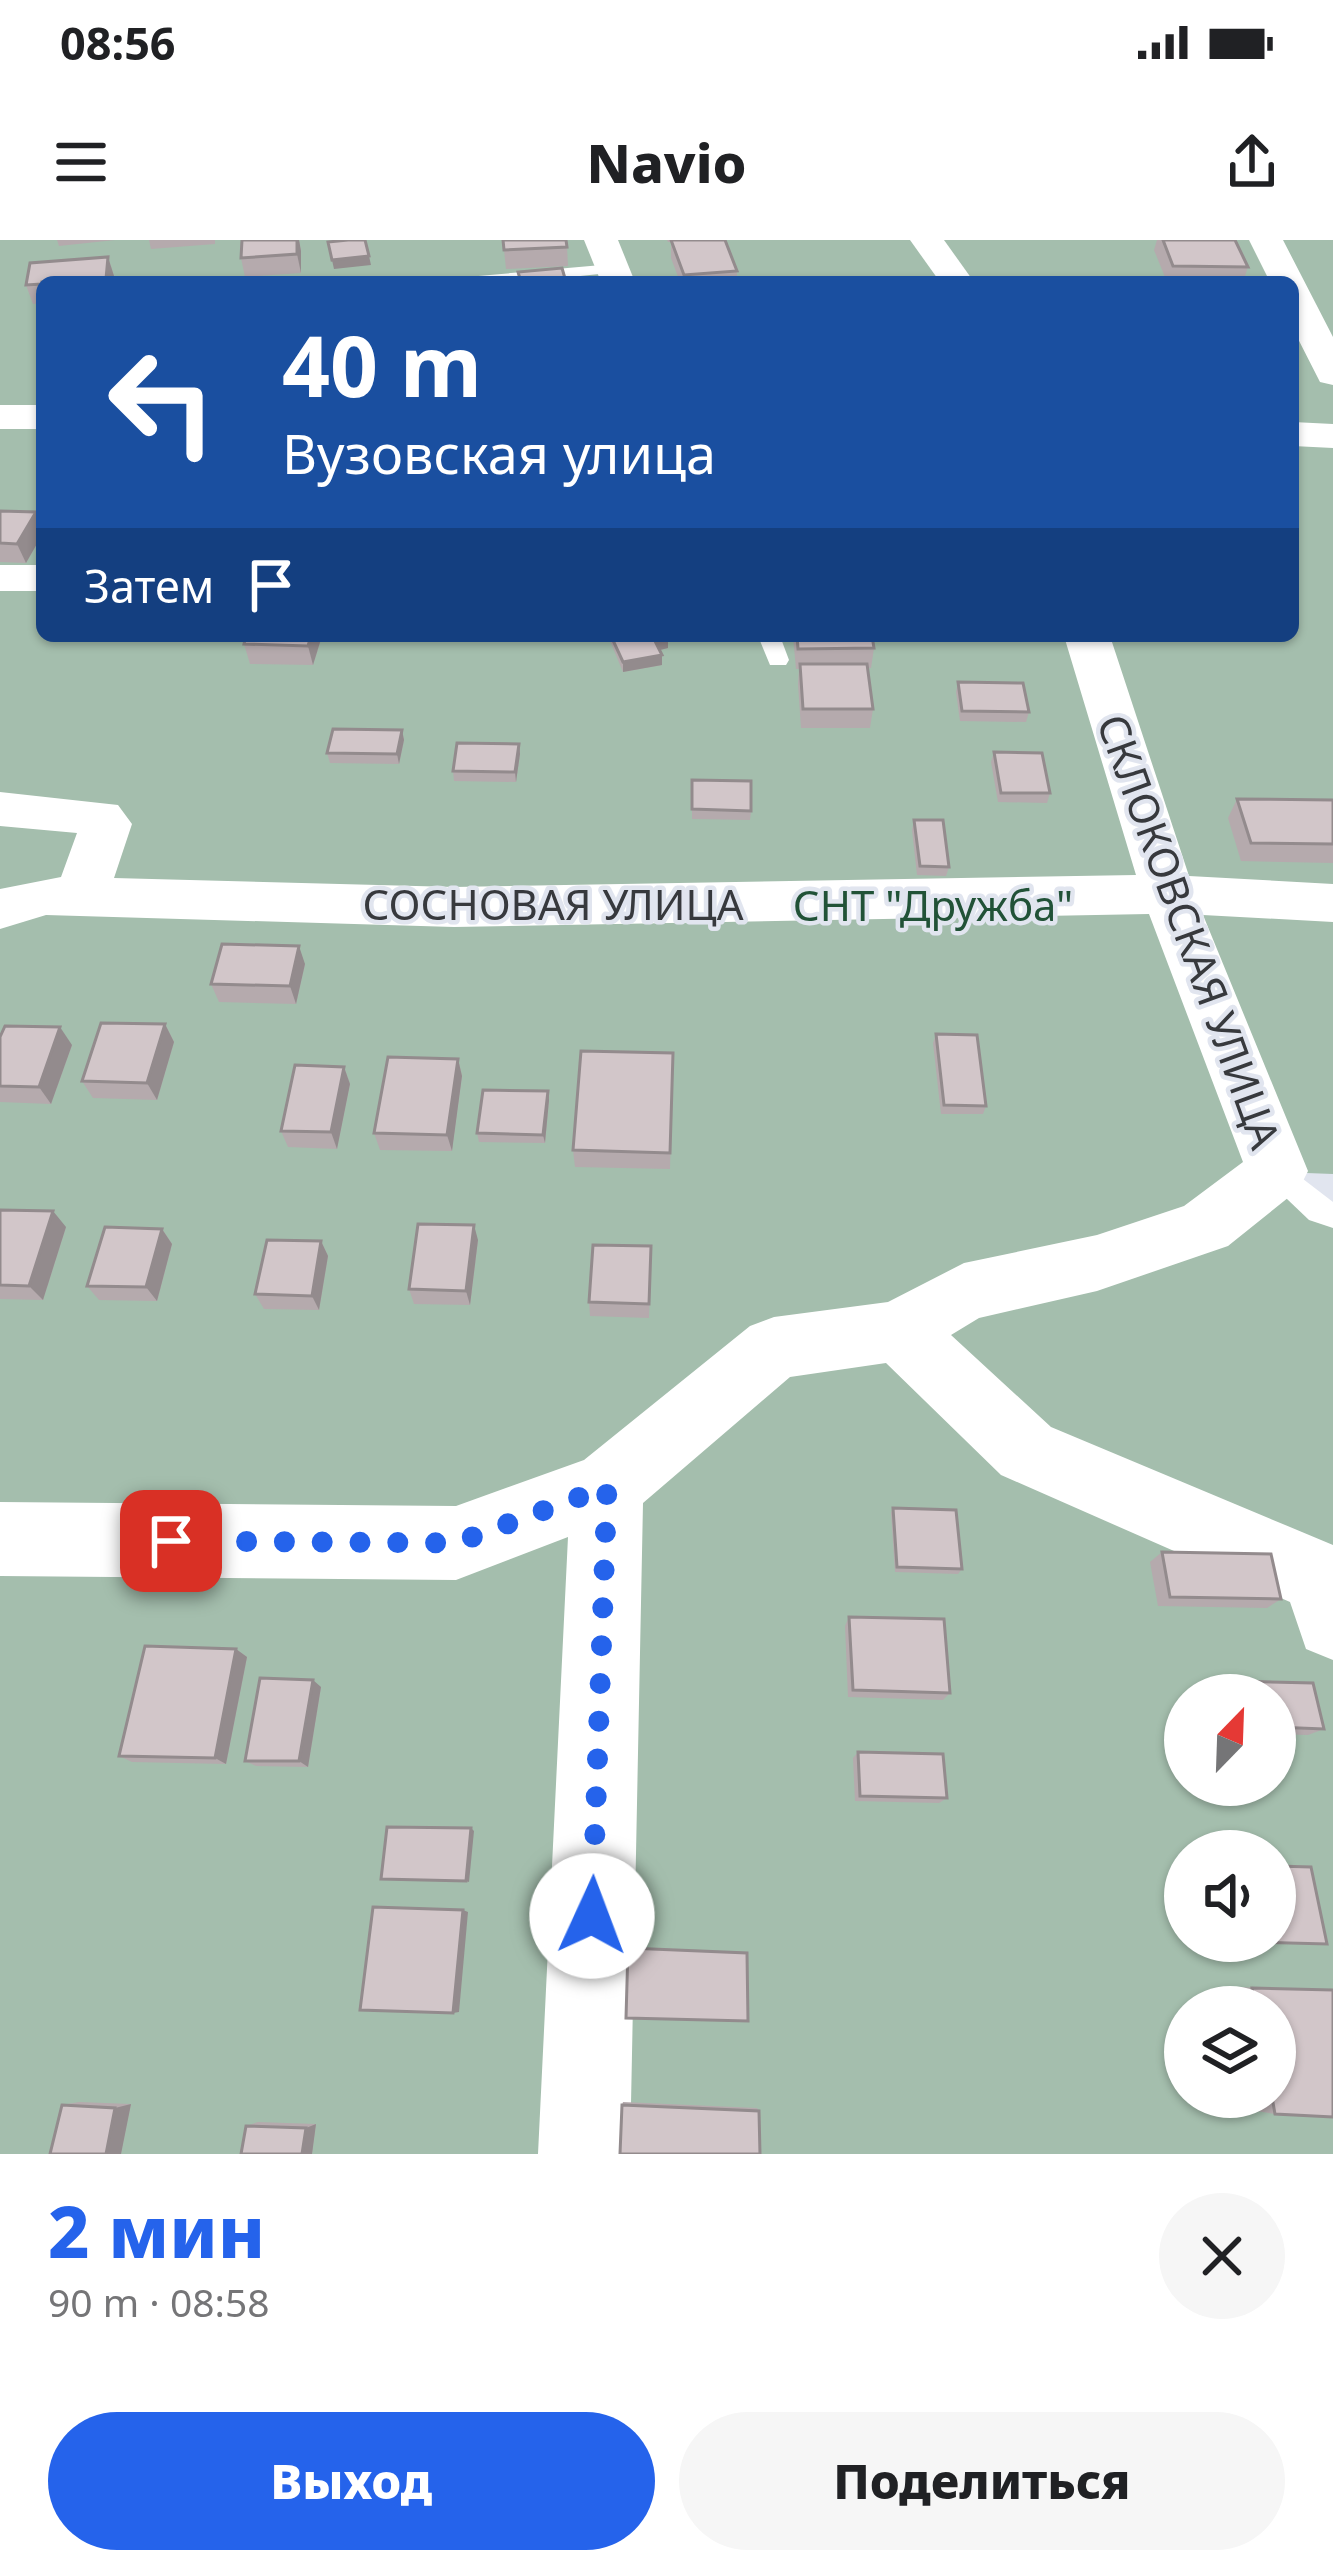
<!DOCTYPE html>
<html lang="ru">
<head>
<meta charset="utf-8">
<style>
	:root { --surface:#fff; --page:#f6f6f6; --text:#202124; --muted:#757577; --accent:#2563eb }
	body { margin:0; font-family:"Noto Sans",sans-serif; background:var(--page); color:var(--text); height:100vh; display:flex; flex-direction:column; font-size:45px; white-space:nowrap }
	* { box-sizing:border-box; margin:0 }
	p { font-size:39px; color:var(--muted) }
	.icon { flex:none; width:66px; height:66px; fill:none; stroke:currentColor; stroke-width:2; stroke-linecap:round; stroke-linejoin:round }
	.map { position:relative; height:1914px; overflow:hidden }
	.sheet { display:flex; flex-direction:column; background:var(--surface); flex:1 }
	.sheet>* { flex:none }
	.banner { position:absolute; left:36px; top:36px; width:1263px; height:366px; border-radius:18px; box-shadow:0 3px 9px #0004; background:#1a4fa0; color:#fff; overflow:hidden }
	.needle { width:78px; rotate:23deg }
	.controls { position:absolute; left:1164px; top:1434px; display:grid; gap:24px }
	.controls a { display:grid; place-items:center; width:132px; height:132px; border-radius:50%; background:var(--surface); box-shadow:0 3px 9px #0004; font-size:60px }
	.pin { position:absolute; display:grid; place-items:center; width:102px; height:102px; color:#fff; margin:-51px; border-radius:24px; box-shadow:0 6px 18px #0006 }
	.me { position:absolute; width:132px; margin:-66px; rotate:2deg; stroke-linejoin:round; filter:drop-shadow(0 0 9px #0008) }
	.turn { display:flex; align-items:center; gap:42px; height:252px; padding:0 48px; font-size:54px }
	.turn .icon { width:156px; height:156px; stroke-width:2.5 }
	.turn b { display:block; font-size:84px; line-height:102px }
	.then { display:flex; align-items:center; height:114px; padding:0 48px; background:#0003; gap:24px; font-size:45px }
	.round { display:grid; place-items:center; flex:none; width:126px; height:126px; border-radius:63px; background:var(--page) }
	.head { display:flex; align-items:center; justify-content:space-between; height:204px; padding:0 48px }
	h1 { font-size:72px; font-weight:800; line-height:90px; color:var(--accent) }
	.action { display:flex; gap:24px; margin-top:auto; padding:24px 48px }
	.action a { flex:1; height:138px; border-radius:72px; background:var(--accent); color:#fff; font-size:48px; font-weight:800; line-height:138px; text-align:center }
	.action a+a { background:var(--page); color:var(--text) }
	.status { display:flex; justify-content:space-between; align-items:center; height:84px; padding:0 60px; background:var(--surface); direction:ltr }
	.status svg { height:33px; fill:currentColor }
	header { display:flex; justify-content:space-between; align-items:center; height:156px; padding:0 48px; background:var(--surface); font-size:54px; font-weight:800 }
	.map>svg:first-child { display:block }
	.green { fill:#a4bead; fill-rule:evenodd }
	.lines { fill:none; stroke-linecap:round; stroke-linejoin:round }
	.lane { fill:#fff; fill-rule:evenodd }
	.street { fill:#fff; fill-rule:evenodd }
	.wall { fill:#b5aaad }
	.shaded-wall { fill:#938b8d }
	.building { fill:#d2c6c9; stroke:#938b8d; stroke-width:3 }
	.route { stroke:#2563eb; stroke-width:21; stroke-dasharray:0 37.8 }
	.labels { text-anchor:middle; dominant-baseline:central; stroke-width:9; stroke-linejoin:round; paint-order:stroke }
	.street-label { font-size:42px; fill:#37393d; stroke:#e1e5ef }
	.park-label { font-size:42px; fill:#215237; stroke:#e1e5ef }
</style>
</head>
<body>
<div class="status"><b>08:56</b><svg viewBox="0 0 49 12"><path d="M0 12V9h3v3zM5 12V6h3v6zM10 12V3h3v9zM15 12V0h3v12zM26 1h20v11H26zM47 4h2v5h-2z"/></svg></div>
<header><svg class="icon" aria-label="menu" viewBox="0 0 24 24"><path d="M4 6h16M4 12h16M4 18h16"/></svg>Navio<svg class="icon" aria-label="share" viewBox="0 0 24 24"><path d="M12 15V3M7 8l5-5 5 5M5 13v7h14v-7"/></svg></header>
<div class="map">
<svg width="1333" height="1914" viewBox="0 0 1333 1914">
	<rect width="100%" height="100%" fill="#e1e5ef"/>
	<path class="green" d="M0 0H1333V934L1280 932 1333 975V1914H0ZM42 42H1293V396H42ZM1185 1455H1275V1545H1185ZM1185 1611H1275V1701H1185ZM1185 1767H1275V1857H1185Z"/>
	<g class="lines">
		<g class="lane">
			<polygon points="613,24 619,26 619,32 522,42 459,42 467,37"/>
			<polygon points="758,396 780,396 789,420 786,425 770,425"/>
			<polygon points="1277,919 1333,962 1333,988 1309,980 1267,940 1262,931 1267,922"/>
		</g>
		<g class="street">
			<polygon points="584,0 618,0 635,42 601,42"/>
			<polygon points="910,0 944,0 974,42 940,42"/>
			<polygon points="1249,0 1283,0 1333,97 1333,145 1320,142 1293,89 1293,42 1270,42"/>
			<rect x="0" y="165" width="42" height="24"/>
			<polygon points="1293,182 1333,184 1333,208 1293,206"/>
			<rect x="0" y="325" width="42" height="26"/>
			<polygon points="1064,396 1110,396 1189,636 1333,644 1333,682 1203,675 1308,931 1299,949 1228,1006 1097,1051 979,1078 951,1095 1051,1187 1333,1305 1333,1420 1306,1409 1290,1362 1001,1235 886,1123 790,1137 643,1263 630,1914 538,1914 568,1297 456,1340 0,1336 0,1262 456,1266 584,1220 750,1086 774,1077 888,1062 964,1023 1097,995 1184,966 1243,922 1149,674 454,687 46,675 0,689 0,649 61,637 77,593 0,586 0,552 118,565 132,584 114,638 454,647 1136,635"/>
		</g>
	</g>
	<g class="wall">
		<polygon points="57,0 115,0 59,6"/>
		<polygon points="149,0 215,0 215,4 151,9"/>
		<polygon points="242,0 299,0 301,11 301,33 245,37 241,18"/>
		<polygon points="503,0 567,7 568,26 506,29"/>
		<polygon points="667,0 725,0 737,31 737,42 680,42 671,18 671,2 668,2"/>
		<polygon points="1157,0 1235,0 1248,27 1243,42 1167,42 1154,10"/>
		<polygon points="108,17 114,36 114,42 42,42 42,63 33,64 26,45"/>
		<polygon points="0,271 36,272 42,286 42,295 26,323 0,322"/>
		<polygon points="246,396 322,396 313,425 250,424 244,404"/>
		<polygon points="608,396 667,396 668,408 660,410 662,425 623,432"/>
		<polygon points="793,396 872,396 874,408 871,428 867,428 873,469 870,488 801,488 798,444 799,429 796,429"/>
		<polygon points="958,442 1029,472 1026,482 960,481 956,452"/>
		<polygon points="402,490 404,500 399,524 330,523 327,513"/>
		<polygon points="519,504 520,514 516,542 454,541 453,531"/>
		<polygon points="994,512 1050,553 1047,563 998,562 991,522"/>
		<polygon points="692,540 751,571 750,580 692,579"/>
		<polygon points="1237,559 1333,560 1333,623 1241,621 1228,578"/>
		<polygon points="914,580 949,627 946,636 917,635 912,590"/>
		<polygon points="305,724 296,764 219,762 211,744"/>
		<polygon points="165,784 174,802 157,860 93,858 82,841"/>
		<polygon points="936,794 986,866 983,874 941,874 933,803"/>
		<polygon points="0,797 72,805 51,864 0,862"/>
		<polygon points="673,813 670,929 575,927 573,910"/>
		<polygon points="458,819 462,836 452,911 380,910 374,893"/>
		<polygon points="344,827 350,844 337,909 288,907 281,891"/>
		<polygon points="548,851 549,860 545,903 479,902 477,893"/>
		<polygon points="0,970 66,987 43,1060 0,1059"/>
		<polygon points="162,989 172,1004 157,1061 99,1060 87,1046"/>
		<polygon points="478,1000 470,1065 414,1064 409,1049"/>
		<polygon points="321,1001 328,1016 319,1070 264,1069 255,1054"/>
		<polygon points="651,1021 649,1078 590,1076 589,1062"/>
		<polygon points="893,1268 962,1329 958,1334 895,1332 891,1273"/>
		<polygon points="1162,1312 1281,1359 1267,1368 1158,1366 1150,1322"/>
		<polygon points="849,1377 950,1453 943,1460 848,1457 845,1386"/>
		<polygon points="236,1409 247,1417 226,1524 132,1522 119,1516"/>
		<polygon points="1236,1441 1313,1443 1324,1489 1308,1495 1275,1494 1275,1455 1224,1455 1222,1448"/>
		<polygon points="321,1447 308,1527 256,1526 245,1521"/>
		<polygon points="858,1512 947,1558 939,1563 855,1561 853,1518"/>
		<polygon points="1234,1701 1275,1701 1327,1704 1235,1703"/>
		<polygon points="1235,1747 1333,1750 1275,1874 1257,1871 1255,1857 1275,1857 1275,1767 1239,1767"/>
		<polygon points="79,1862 131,1864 121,1914 62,1865"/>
		<polygon points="623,1862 757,1868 759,1871 622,1865"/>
		<polygon points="258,1882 316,1884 312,1914 241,1914 246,1886"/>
	</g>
	<g class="shaded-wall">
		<polygon points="297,0 299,0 301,11 301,33 297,14"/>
		<polygon points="369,16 371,25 334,29 332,20"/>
		<polygon points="108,17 114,36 114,42 107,42 106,39"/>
		<polygon points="36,272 42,286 42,295 26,323 17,304"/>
		<polygon points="311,396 322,396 313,425 308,406"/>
		<polygon points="668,398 668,408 656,411 655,401"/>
		<polygon points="662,415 662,425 623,432 623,422"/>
		<polygon points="402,490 404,500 399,524 397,514"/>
		<polygon points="519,504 520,514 516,542 515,532"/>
		<polygon points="299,706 305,724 296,764 290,746"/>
		<polygon points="165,784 174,802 157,860 147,843"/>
		<polygon points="60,787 72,805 51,864 39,847"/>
		<polygon points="458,819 462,836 452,911 447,895"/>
		<polygon points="344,827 350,844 337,909 331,892"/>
		<polygon points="548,851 549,860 545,903 543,895"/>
		<polygon points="53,971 66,987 43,1060 29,1046"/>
		<polygon points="474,985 478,1000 470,1065 466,1051"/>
		<polygon points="162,989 172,1004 157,1061 146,1047"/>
		<polygon points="321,1001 328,1016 319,1070 312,1056"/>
		<polygon points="236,1409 247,1417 226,1524 215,1518"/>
		<polygon points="313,1440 321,1447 308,1527 299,1521"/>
		<polygon points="471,1588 474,1591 469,1642 466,1641"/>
		<polygon points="463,1670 468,1672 459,1772 453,1773"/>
		<polygon points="131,1864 121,1914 106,1914 115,1868"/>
		<polygon points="316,1884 312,1914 302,1914 306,1888"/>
	</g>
	<g class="building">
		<polygon points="242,0 297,0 297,14 241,18"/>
		<polygon points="348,0 365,0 369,16 332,20 328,2"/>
		<polygon points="503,0 566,0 567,7 504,10"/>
		<polygon points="671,0 725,0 737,31 684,35"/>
		<polygon points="1163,0 1235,0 1248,27 1173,26"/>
		<polygon points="108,17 106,39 42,42 42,44 26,45 30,23"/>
		<polygon points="562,28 566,42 521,42 518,32"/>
		<polygon points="0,271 36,272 17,304 0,303"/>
		<polygon points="246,396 311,396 308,406 244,404"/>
		<polygon points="611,396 667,396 668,398 655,401 662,415 623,422"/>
		<polygon points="797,396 872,396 874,408 798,409"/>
		<polygon points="800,424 867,424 873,469 803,469"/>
		<polygon points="958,442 1023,443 1029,472 962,471"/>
		<polygon points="333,489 402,490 397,514 327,513"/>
		<polygon points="457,503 519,504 515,532 453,531"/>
		<polygon points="994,512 1042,513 1050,553 1001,553"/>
		<polygon points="692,540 751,541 751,571 692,569"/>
		<polygon points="1237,559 1333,560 1333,604 1251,603"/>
		<polygon points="914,580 943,580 949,627 920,626"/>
		<polygon points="222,704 299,706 290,746 211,744"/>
		<polygon points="101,783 165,784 147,843 82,841"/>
		<polygon points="5,786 60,787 39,847 0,846 0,797"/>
		<polygon points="936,794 977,795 986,866 944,865"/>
		<polygon points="581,811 673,813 670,913 573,910"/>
		<polygon points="388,817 458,819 447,895 374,893"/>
		<polygon points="295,825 344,827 331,892 281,891"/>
		<polygon points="483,850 548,851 543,895 477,893"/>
		<polygon points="0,970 53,971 29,1046 0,1045"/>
		<polygon points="418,984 474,985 466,1051 409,1049"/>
		<polygon points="105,987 162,989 146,1047 87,1046"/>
		<polygon points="267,1000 321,1001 312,1056 255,1054"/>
		<polygon points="593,1005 651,1006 649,1064 589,1062"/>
		<polygon points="893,1268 956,1270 962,1329 897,1327"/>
		<polygon points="1162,1312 1271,1314 1281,1359 1170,1357"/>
		<polygon points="849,1377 944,1379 950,1453 853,1450"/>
		<polygon points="145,1406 236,1409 215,1518 119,1516"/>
		<polygon points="260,1438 313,1440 299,1521 245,1521"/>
		<polygon points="1236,1441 1313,1443 1324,1489 1275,1487 1275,1455 1239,1455"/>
		<polygon points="858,1512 943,1514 947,1558 860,1556"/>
		<polygon points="387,1587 471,1588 466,1641 381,1639"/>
		<polygon points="1275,1626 1311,1627 1327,1704 1250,1702 1275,1701"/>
		<polygon points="373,1667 463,1670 453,1773 360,1770"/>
		<polygon points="628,1708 747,1713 748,1781 626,1778"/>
		<polygon points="1252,1748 1333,1750 1333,1877 1275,1874 1272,1857 1275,1857 1275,1767 1255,1767"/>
		<polygon points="62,1865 115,1868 106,1914 50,1914"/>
		<polygon points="622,1865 759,1871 760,1914 620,1914"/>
		<polygon points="246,1886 306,1888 302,1914 241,1914"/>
	</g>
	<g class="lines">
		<polyline class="route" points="171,1301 456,1303 607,1247 592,1676"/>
	</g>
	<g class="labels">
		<g class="street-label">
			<text x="553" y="663">СОСНОВАЯ УЛИЦА</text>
			<text transform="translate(1190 691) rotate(70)">СКЛОКОВСКАЯ УЛИЦА</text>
		</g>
		<g class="park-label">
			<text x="933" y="664">СНТ "Дружба"</text>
		</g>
	</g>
</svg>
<div class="controls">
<a><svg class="needle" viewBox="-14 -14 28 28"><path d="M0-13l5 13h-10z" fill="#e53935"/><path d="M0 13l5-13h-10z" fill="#757577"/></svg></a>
<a><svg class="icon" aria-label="sound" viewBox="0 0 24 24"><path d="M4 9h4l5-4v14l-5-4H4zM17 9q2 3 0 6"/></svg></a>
<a><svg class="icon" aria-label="layers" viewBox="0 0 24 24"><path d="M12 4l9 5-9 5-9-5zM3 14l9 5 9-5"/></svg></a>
</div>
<div class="pin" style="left:171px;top:1301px;background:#d93025"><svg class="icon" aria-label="arrive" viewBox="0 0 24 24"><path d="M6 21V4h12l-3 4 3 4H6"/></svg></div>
<svg class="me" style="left:592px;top:1676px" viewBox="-20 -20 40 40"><circle r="19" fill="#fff"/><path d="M0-13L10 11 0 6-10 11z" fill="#2563eb"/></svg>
<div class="banner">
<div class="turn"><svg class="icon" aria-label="left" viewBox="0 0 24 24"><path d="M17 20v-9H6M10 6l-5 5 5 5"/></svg><div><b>40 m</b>Вузовская улица</div></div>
<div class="then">Затем<svg class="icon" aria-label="arrive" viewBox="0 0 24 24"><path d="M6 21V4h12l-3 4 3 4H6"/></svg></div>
</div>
</div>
<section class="sheet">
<div class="head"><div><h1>2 мин</h1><p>90 m · 08:58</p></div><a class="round"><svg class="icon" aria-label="close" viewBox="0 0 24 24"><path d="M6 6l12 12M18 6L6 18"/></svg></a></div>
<div class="action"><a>Выход</a><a>Поделиться</a></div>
</section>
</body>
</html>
